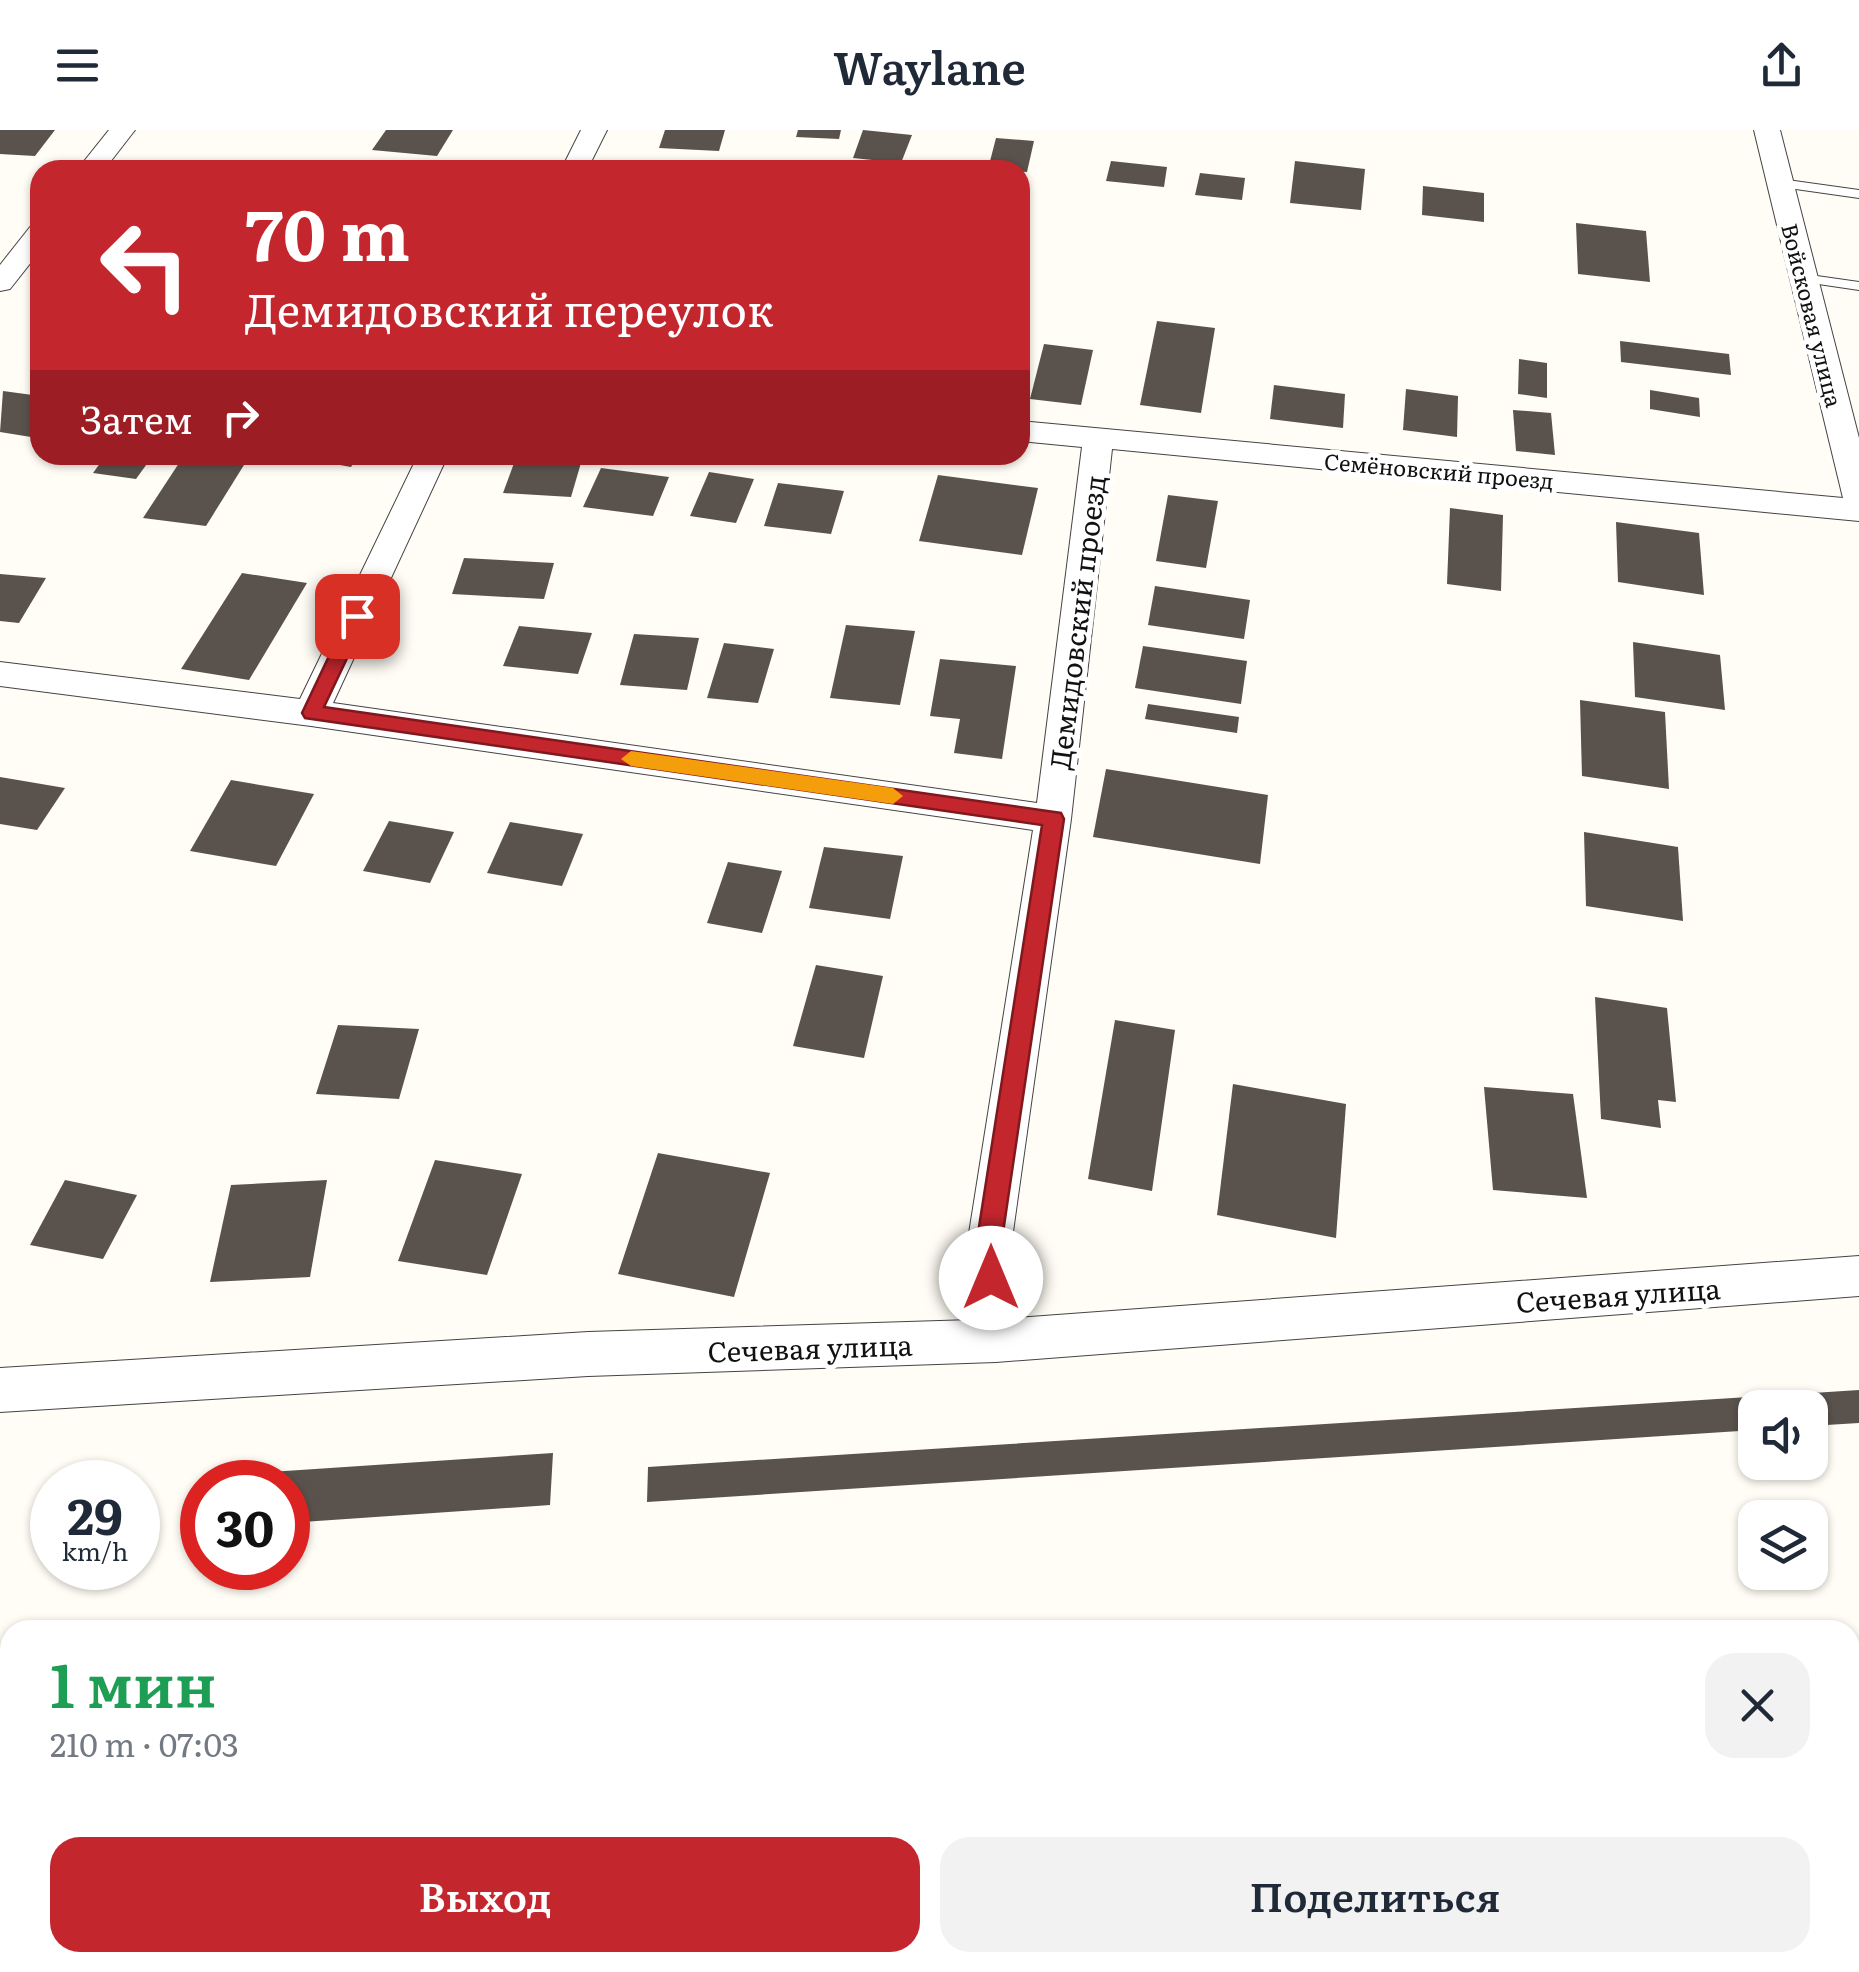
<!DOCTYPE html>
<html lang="ru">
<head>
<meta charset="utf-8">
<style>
	:root { --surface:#fff; --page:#f2f2f3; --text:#1f2937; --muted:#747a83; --accent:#c4262e }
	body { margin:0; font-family:Literata,serif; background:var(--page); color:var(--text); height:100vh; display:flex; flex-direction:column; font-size:38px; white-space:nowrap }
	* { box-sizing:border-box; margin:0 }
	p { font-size:32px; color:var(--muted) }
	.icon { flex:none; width:55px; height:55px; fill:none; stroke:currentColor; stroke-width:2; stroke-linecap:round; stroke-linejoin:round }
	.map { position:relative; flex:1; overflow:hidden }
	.sheet { position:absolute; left:0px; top:1490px; width:1860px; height:352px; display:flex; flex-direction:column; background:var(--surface); border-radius:30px 30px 0 0; box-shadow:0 2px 8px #0004 }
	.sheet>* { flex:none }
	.guide { position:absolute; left:30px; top:30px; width:1000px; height:305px; border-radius:30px; box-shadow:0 2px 8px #0004; background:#c4262e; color:#fff; overflow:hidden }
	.fabs { position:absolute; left:1738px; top:1260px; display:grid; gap:20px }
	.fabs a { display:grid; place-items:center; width:90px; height:90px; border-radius:20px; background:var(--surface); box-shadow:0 2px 8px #0004; font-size:50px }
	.speed { position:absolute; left:30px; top:1330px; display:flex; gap:20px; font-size:50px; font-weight:700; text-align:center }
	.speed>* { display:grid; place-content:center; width:130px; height:130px; border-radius:50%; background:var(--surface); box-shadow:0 2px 8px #0004; line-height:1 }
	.speed small { font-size:25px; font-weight:400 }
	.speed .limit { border:15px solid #d22; background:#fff; color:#111 }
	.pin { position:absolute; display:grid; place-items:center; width:85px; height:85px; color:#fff; margin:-42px; border-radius:20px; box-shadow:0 5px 15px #0006 }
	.me { position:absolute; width:110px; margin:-55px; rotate:0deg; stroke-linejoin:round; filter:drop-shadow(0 0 8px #0008) }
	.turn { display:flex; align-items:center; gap:35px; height:210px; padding:0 50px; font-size:45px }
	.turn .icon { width:130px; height:130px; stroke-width:2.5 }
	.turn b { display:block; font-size:70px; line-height:85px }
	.then { display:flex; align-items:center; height:95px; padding:0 50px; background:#0003; gap:20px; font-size:38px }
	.round { display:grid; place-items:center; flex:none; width:105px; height:105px; border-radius:30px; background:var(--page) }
	.headline { display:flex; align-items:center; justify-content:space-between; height:170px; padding:0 50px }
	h1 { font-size:60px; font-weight:600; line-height:75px; color:#1e9e55 }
	.button { display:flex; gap:20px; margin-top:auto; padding:20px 50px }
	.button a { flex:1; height:115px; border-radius:30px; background:var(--accent); color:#fff; font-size:40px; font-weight:600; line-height:115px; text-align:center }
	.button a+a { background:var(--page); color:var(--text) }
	header { display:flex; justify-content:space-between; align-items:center; height:130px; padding:0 50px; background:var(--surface); font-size:45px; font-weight:600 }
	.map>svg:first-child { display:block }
	.building { fill:#5a524d }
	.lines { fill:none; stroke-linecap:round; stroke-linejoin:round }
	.service-casing { stroke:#444; stroke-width:2 }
	.minor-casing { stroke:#444; stroke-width:2 }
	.service { fill:#fff; fill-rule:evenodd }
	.minor { fill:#fff; fill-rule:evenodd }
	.route { fill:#c4262e; stroke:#7f191e; stroke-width:2.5 }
	.slow { fill:#f59e0b }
	.labels { text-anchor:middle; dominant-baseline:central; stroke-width:10; stroke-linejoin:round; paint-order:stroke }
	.far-street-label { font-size:22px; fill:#111; stroke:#fff }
	.street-label { font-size:28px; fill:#111; stroke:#fff }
</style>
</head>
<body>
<header><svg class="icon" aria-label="menu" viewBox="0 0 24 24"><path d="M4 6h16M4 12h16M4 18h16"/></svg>Waylane<svg class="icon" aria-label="share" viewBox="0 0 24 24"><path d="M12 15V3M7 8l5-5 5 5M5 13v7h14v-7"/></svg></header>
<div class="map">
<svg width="1859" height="1842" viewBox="0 0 1859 1842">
	<rect width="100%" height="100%" fill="#fffdf5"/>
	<g class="building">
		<polygon points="0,0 55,0 35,26 0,24"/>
		<polygon points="386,0 453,0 437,26 372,20"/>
		<polygon points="665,0 725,0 719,21 659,18"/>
		<polygon points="798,0 841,0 839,9 796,7"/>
		<polygon points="863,0 912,5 901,33 853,28"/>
		<polygon points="996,8 1034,11 1027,42 988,39"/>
		<polygon points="1111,31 1167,37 1164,57 1106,51"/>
		<polygon points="1295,31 1365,39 1361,80 1290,73"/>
		<polygon points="1200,43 1245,48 1242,70 1195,65"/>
		<polygon points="1423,56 1484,63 1484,92 1422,85"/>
		<polygon points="1576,93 1646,101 1650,152 1578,144"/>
		<polygon points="1157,191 1215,198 1201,283 1140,275"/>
		<polygon points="1620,211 1729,224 1731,245 1621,232"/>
		<polygon points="1044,214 1093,220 1081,275 1030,269"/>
		<polygon points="1519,229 1547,233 1547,268 1518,264"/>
		<polygon points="1274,255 1345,264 1343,298 1270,289"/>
		<polygon points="1406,259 1458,266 1457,307 1403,300"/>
		<polygon points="1650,260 1699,268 1700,287 1650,279"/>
		<polygon points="3,261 40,266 40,295 31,307 0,302"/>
		<polygon points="1513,280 1551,283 1555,325 1516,321"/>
		<polygon points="106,325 111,325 149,331 136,349 93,343"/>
		<polygon points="285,325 358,325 351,337"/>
		<polygon points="517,325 583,326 571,367 503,363"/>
		<polygon points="183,327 244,335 206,396 143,388"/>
		<polygon points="601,338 669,347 653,386 583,377"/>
		<polygon points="709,342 754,349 736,393 690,386"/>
		<polygon points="938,345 1038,358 1022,425 919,411"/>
		<polygon points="778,353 844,361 831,404 764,396"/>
		<polygon points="1168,365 1218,371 1206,438 1156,431"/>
		<polygon points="1450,378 1503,385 1501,461 1447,454"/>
		<polygon points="1616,392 1699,403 1704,465 1618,452"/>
		<polygon points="464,428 554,433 544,469 452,464"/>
		<polygon points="242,443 307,453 249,550 181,539"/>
		<polygon points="0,444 46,448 19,493 0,491"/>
		<polygon points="1155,456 1250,470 1244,509 1148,495"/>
		<polygon points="846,495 915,501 900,575 830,568"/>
		<polygon points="519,496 592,503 578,544 503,536"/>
		<polygon points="634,504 699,508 687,560 620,555"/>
		<polygon points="1633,512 1720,525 1725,580 1635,567"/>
		<polygon points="724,513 774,519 758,573 707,568"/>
		<polygon points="1143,516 1247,531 1241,574 1135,558"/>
		<polygon points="940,529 1016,536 1002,629 954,623 960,589 930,586"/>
		<polygon points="1580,570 1665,582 1669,659 1582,646"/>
		<polygon points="1148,574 1239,587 1237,603 1145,589"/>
		<polygon points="1106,639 1268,665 1260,734 1093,707"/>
		<polygon points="0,647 65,658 37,700 0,694"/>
		<polygon points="231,650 314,664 276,736 190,721"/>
		<polygon points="389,691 454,702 430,753 363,741"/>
		<polygon points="510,692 583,704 562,756 487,743"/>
		<polygon points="1584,702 1678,717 1683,791 1586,776"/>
		<polygon points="824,717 903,726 890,789 809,778"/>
		<polygon points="728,732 782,741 762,803 707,793"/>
		<polygon points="816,835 883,846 864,928 793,916"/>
		<polygon points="1595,867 1667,878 1676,972 1658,970 1661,998 1601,989"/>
		<polygon points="1115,890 1175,900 1152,1061 1088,1049"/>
		<polygon points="338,895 419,899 399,969 316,964"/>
		<polygon points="1233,954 1346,974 1336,1108 1217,1085"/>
		<polygon points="1484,957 1573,964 1587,1068 1493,1060"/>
		<polygon points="658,1023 770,1043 734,1167 618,1144"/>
		<polygon points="435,1030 522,1044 487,1145 398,1131"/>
		<polygon points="65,1050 137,1065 103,1129 30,1115"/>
		<polygon points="327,1050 310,1147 210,1152 231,1055"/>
		<polygon points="1859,1260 1859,1293 1810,1296 1810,1278 1755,1278 1755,1300 647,1372 648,1337"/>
		<polygon points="553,1323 550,1375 288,1393 288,1352 254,1352 255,1343"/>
	</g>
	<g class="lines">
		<g class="service-casing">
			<g id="service">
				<polygon points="1780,49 1859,60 1859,68 1775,56 1775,50"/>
				<polygon points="1803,144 1859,152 1859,160 1798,151 1798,145"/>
			</g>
		</g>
		<g class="minor-casing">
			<g id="minor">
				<polygon points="109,0 135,0 104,40 77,40"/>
				<polygon points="581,0 607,0 587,40 561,40"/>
				<polygon points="1754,0 1780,0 1859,308 1859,391 1112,319 1071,689 1011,1116 1016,1188 1859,1126 1859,1166 996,1232 588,1246 0,1282 0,1238 588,1202 972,1190 967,1116 1033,700 311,596 0,556 0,532 300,569 418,325 448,325 333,573 1037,673 1082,317 1020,311 1020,291 1843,368"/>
				<polygon points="40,95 40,121 10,159 0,161 0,135 30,97"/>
			</g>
		</g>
		<use href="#service" class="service"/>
		<use href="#minor" class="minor"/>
	</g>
	<polygon class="route" points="357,479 367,486 324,577 1061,683 1064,689 1001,1116 1000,1156 982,1156 976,1116 1042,695 305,588 302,583 348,486"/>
	<polygon class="slow" points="631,621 893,658 903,666 893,674 631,636 621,629"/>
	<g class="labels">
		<g class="far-street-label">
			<text transform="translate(1813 185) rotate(76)">Войсковая улица</text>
			<text transform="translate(1439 340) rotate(5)">Семёновский проезд</text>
		</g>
		<g class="street-label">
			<text transform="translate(1076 492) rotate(-83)">Демидовский проезд</text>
			<text transform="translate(1618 1164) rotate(-4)">Сечевая улица</text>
			<text transform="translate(810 1217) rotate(-2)">Сечевая улица</text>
		</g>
	</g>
</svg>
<div class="fabs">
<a><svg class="icon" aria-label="sound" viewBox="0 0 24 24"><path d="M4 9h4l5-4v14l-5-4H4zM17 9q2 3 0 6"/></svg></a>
<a><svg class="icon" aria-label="layers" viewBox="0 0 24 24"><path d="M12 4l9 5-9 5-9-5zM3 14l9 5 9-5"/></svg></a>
</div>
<div class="speed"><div>29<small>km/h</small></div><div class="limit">30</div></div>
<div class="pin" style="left:357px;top:486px;background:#d93025"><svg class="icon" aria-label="arrive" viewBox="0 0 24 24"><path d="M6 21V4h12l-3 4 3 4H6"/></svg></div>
<svg class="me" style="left:991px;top:1148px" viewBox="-20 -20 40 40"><circle r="19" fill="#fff"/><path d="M0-13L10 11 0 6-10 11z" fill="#c4262e"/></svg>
<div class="guide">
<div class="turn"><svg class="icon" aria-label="left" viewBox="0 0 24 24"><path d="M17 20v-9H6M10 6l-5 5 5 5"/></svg><div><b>70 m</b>Демидовский переулок</div></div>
<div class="then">Затем<svg class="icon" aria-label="right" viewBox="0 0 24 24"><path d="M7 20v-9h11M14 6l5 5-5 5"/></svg></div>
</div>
<section class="sheet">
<div class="headline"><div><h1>1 мин</h1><p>210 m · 07:03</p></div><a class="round"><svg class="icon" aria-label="close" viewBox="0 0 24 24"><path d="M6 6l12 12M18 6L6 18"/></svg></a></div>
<div class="button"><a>Выход</a><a>Поделиться</a></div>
</section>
</div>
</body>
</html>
